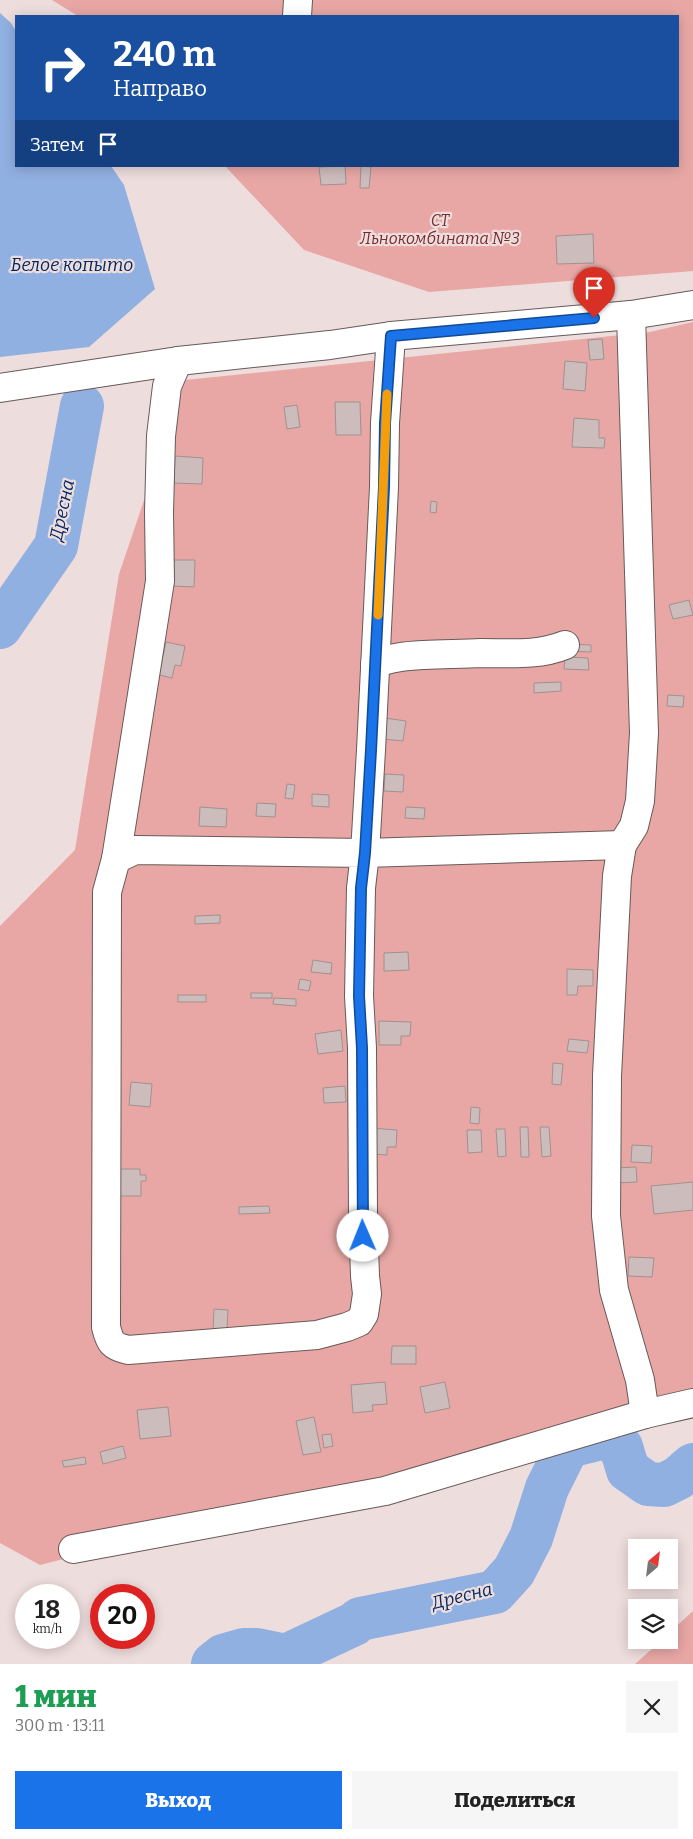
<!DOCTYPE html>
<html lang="ru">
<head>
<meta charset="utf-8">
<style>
	:root { --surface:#fff; --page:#f6f6f6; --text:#222; --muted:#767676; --accent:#1a73e8 }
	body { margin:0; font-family:Bitter,serif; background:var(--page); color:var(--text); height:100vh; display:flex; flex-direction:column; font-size:19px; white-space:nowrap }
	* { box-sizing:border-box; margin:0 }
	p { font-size:16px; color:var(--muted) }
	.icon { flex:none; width:28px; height:28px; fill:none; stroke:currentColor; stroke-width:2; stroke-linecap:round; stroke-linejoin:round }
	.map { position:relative; height:1664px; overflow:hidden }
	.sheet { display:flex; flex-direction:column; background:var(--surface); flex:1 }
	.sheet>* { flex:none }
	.banner { position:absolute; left:15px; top:15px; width:664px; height:152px; border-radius:0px; box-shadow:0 2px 12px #0003; background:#1a4fa0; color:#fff; overflow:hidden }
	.needle { width:32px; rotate:28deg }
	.controls { position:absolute; left:628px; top:1539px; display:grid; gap:10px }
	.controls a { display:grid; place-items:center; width:50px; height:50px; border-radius:0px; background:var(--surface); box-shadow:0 2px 12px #0003; font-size:25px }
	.speed { position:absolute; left:15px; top:1584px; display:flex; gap:10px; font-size:25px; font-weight:700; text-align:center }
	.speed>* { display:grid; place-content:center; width:65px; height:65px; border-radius:50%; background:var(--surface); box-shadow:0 2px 12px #0003; line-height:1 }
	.speed small { font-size:12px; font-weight:400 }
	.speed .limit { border:8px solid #d22; background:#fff; color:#111 }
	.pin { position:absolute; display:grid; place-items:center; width:42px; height:42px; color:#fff; margin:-51px -21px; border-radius:50% 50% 50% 0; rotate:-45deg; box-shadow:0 0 5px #0007 }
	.pin .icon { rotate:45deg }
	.me { position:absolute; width:55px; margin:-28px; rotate:359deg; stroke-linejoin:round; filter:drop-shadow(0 0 4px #0008) }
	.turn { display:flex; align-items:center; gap:18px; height:105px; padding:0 15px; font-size:22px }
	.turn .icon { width:65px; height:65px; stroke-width:2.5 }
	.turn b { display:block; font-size:35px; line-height:42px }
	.then { display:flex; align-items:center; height:48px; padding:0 15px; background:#0003; gap:10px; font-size:19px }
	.round { display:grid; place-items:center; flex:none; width:52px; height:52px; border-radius:0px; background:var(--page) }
	.headline { display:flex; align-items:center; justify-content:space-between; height:85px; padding:0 15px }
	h1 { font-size:30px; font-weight:800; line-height:38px; color:#1e9e55 }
	.action { display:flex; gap:10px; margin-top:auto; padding:10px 15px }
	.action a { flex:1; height:58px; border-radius:0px; background:var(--accent); color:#fff; font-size:20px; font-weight:800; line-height:58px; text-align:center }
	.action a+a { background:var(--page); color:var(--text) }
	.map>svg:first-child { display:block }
	.green { fill:#e8a7a4 }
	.water { fill:#91b0e2 }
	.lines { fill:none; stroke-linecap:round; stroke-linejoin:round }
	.river { stroke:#91b0e2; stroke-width:44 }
	.building { fill:#ccbcbb; stroke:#a09190 }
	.minor-casing { stroke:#675a59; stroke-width:30 }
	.minor { stroke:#fff; stroke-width:28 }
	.route-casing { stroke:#114b97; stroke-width:12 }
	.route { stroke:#1a73e8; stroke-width:9 }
	.slow { stroke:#f59e0b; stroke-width:9 }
	.labels { text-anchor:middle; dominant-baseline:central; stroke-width:4.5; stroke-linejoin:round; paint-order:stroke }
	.park-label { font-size:16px; font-style:italic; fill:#7a2b2e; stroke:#eddddc }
	.water-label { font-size:18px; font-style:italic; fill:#042963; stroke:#eddddc }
</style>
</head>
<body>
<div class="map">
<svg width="693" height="1664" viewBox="0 0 693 1664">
	<rect width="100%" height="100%" fill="#eddddc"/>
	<g class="green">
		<polygon points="52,0 693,0 693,271 429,292 304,250 225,166 678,166 678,16 78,16"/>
		<polygon points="693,322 693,1396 40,1565 0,1543 0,926 75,850 119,574 185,380 650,332"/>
		<polygon points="693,1611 693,1664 635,1664 662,1640 669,1640 669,1633"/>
	</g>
	<polygon class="water" points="0,13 11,23 16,31 16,166 111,166 124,185 155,289 89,347 0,357"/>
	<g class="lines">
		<g class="river">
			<polyline points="0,627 56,546 82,406"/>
			<polyline points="213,1664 223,1656 244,1650 257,1650 286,1656 354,1624 360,1619 495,1592 514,1571 531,1538 547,1488 568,1446 605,1437 621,1447 628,1470 648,1484 664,1485 678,1478 693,1465"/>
		</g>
	</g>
	<g class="building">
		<polygon points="345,166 346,184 321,185 319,167"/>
		<polygon points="361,166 371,167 369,188 360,188"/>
		<polygon points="593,234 594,263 557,264 556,236"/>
		<polygon points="602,339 604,359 590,360 588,340"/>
		<polygon points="565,361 587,363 585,391 563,389"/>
		<polygon points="335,402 360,402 361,435 336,435"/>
		<polygon points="297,405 300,427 287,429 284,407"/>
		<polygon points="574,418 599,420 599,438 605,438 604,448 572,447"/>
		<polygon points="175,456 203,458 202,484 174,483"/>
		<polygon points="431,501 437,502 436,513 430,512"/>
		<polygon points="174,560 195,560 194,587 173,586"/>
		<polygon points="689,600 693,615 673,619 669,605"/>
		<polygon points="166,642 185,646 181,666 175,665 172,678 159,675"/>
		<polygon points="569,644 591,645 591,652 569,651"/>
		<polygon points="565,657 588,658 589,670 564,669"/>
		<polygon points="561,682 561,691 534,693 534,683"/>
		<polygon points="668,695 684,696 683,707 667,706"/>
		<polygon points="385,718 406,721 403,741 383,739"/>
		<polygon points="385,774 404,775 403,792 384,791"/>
		<polygon points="287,784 295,785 293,799 285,798"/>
		<polygon points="312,794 329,795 329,807 312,806"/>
		<polygon points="257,803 276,804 275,817 256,816"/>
		<polygon points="200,807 227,809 226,827 199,826"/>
		<polygon points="406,807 425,808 424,819 405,818"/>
		<polygon points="220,915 220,923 195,924 195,916"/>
		<polygon points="408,952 409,970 384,971 384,953"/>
		<polygon points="313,960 332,963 331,974 311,972"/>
		<polygon points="567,969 593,970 593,986 578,986 577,995 567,995"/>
		<polygon points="300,979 311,981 309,991 298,989"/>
		<rect x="251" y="993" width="21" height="5"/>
		<rect x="178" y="995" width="28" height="7"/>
		<polygon points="274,998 296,999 296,1006 273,1004"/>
		<polygon points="379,1021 411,1022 410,1036 401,1036 401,1045 379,1045"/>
		<polygon points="341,1030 343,1051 318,1054 315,1034"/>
		<polygon points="569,1039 589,1041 587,1053 567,1051"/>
		<polygon points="553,1063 563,1064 561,1085 552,1084"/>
		<polygon points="131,1082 152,1084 150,1107 129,1105"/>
		<polygon points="345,1086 346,1102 324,1103 323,1088"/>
		<polygon points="471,1107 480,1108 479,1124 470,1123"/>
		<polygon points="520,1127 528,1127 529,1157 521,1157"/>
		<polygon points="540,1127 549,1127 551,1156 542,1157"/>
		<polygon points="371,1128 397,1130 396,1147 387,1147 387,1155 370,1154"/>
		<polygon points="496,1129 505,1129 506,1156 498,1157"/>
		<polygon points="467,1130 481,1130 482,1152 468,1153"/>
		<polygon points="632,1145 652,1146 651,1163 631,1162"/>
		<polygon points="636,1167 637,1182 616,1183 615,1168"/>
		<polygon points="115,1169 140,1169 140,1175 146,1175 146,1181 141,1181 141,1196 116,1196"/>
		<polygon points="693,1182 693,1210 654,1214 651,1186"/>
		<polygon points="269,1206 270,1213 239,1214 239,1207"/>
		<polygon points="629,1257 654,1258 652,1277 628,1276"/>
		<polygon points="214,1309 228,1310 227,1330 213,1329"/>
		<polygon points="392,1346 416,1346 416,1364 391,1364"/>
		<polygon points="385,1382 387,1404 372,1405 373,1411 353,1413 351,1385"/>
		<polygon points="445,1382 450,1408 425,1413 420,1387"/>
		<polygon points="168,1407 171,1436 140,1439 137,1410"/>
		<polygon points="314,1417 321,1452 303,1455 296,1421"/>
		<polygon points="331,1434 333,1446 324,1448 322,1435"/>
		<polygon points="123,1446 126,1458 103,1464 100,1452"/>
		<polygon points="85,1457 86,1464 64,1467 62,1461"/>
	</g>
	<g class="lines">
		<g class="minor-casing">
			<g id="minor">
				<polyline points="297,16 298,0"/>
				<path d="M391 336 385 423 384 487 371 750 365 853 361 888 359 996 362 1048 363 1216 365 1276 367 1294 364 1314 359 1322 347 1327 317 1335 128 1350C112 1346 110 1343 106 1327L107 892 116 859 135 850 365 853 622 845 634 826 640 801 644 733 631 315"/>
				<polyline points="0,388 178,361 330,345 391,336 631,315 693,305"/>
				<path d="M375 664C390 657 408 656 424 655 443 654 462 654 481 653 510 653 538 656 565 645"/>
				<polyline points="622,845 617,876 607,1076 606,1216 614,1290 640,1380 645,1414 693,1403"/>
				<polyline points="116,859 160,581 159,513 161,436 167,386 178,361"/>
				<polyline points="73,1549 385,1491 645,1414"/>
			</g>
		</g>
		<use href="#minor" class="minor"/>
	</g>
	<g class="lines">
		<g class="route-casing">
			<polyline id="route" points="363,1236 362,1048 359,996 361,888 365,853 371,750 384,487 385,423 391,336 594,318"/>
		</g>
		<use href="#route" class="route"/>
		<polyline class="slow" points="378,615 387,394"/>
	</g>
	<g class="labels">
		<g class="park-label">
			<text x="440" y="220">СТ<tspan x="440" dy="18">Льнокомбината №3</tspan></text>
		</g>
		<g class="water-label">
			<text x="72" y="265">Белое копыто</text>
			<text transform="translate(62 510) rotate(-78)">Дресна</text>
			<text transform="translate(462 1596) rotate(-14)">Дресна</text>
		</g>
	</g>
</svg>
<div class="controls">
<a><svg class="needle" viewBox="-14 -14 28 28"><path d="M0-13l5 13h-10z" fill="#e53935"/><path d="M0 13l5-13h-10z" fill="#767676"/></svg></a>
<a><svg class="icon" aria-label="layers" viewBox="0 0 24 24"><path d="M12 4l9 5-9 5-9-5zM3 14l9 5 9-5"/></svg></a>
</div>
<div class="speed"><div>18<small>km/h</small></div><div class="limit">20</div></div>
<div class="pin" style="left:594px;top:318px;background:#d93025"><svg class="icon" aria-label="arrive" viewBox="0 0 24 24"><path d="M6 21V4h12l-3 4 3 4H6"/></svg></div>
<svg class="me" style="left:363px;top:1236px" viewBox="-20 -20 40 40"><circle r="19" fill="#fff"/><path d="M0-13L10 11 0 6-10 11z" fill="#1a73e8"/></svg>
<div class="banner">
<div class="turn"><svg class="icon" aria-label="right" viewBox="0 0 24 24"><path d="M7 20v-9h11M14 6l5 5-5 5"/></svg><div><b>240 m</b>Направо</div></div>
<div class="then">Затем<svg class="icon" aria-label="arrive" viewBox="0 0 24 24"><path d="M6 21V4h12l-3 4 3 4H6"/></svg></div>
</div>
</div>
<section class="sheet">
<div class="headline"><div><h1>1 мин</h1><p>300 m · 13:11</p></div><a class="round"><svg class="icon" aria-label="close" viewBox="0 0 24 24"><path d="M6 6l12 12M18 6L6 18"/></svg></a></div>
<div class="action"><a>Выход</a><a>Поделиться</a></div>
</section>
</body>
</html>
